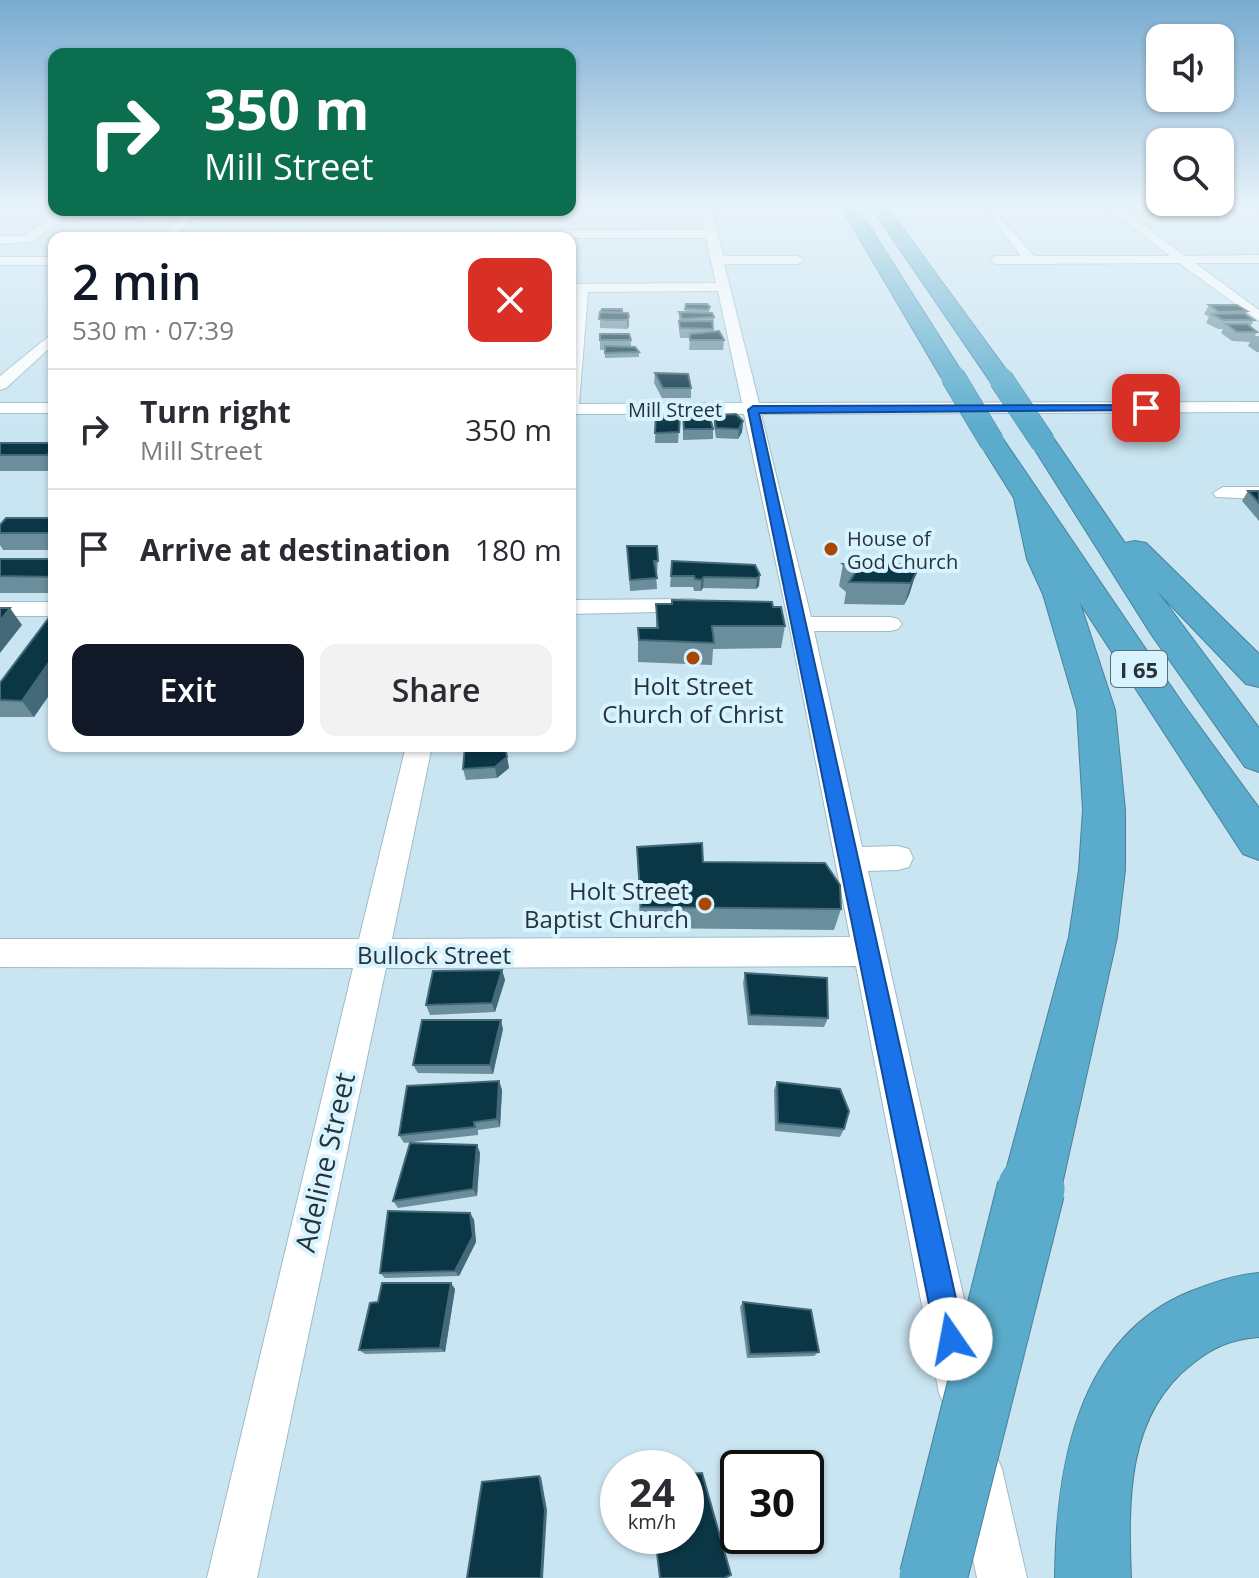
<!DOCTYPE html>
<html lang="en">
<head>
<meta charset="utf-8">
<style>
	:root { --surface:#fff; --page:#f2f2f3; --text:#2b2b33; --muted:#7c7c81; --line:#e1e1e2; --accent:#111827 }
	body { margin:0; font-family:"Open Sans",sans-serif; background:var(--page); color:var(--text); height:100vh; display:flex; flex-direction:column; font-size:30px; white-space:nowrap }
	* { box-sizing:border-box; margin:0 }
	p { font-size:26px; color:var(--muted) }
	.icon { flex:none; width:44px; height:44px; fill:none; stroke:currentColor; stroke-width:2; stroke-linecap:round; stroke-linejoin:round }
	.map { position:relative; flex:1; overflow:hidden }
	.details { position:absolute; left:48px; top:232px; width:528px; height:520px; display:flex; flex-direction:column; background:var(--surface); border-radius:16px; box-shadow:0 2px 6px #0004 }
	.details>* { flex:none }
	.guide { position:absolute; left:48px; top:48px; width:528px; height:168px; border-radius:16px; box-shadow:0 2px 6px #0004; background:#0b6e4f; color:#fff; overflow:hidden }
	.fabs { position:absolute; left:1146px; top:24px; display:grid; gap:16px }
	.fabs a { display:grid; place-items:center; width:88px; height:88px; border-radius:16px; background:var(--surface); box-shadow:0 2px 6px #0004; font-size:40px }
	.speed { position:absolute; left:600px; top:1450px; display:flex; gap:16px; font-size:40px; font-weight:700; text-align:center }
	.speed>* { display:grid; place-content:center; width:104px; height:104px; border-radius:50%; background:var(--surface); box-shadow:0 2px 6px #0004; line-height:1 }
	.speed small { font-size:20px; font-weight:400 }
	.speed .limit { border:4px solid #111; border-radius:12px; background:#fff; color:#111 }
	.pin { position:absolute; display:grid; place-items:center; width:68px; height:68px; color:#fff; margin:-34px; border-radius:16px; box-shadow:0 4px 12px #0006 }
	.me { position:absolute; width:88px; margin:-44px; rotate:348deg; stroke-linejoin:round; filter:drop-shadow(0 0 6px #0008) }
	.turn { display:flex; align-items:center; gap:28px; height:168px; padding:0 24px; font-size:36px }
	.turn .icon { width:104px; height:104px; stroke-width:2.5 }
	.turn b { display:block; font-size:56px; line-height:68px }
	.round { display:grid; place-items:center; flex:none; width:84px; height:84px; border-radius:16px; background:var(--page) }
	.summary { display:flex; align-items:center; justify-content:space-between; height:136px; padding:0 24px }
	h1 { font-size:48px; font-weight:600; line-height:60px; color:var(--accent) }
	.cta { display:flex; gap:16px; margin-top:auto; padding:16px 24px }
	.cta a { flex:1; height:92px; border-radius:16px; background:var(--accent); color:#fff; font-size:32px; font-weight:600; line-height:92px; text-align:center }
	.cta a+a { background:var(--page); color:var(--text) }
	ul { padding:0; list-style:none }
	li { display:flex; align-items:center; gap:24px; height:120px; padding:0 24px; border-top:2px solid var(--line) }
	li div { flex:1 }
	li b { display:block; font-size:30px }
	li em { font-style:normal }
	.map>svg:first-child { display:block }
	.lines { fill:none; stroke-linecap:round; stroke-linejoin:round }
	.minor-casing { stroke:#a0bbc7; stroke-width:2 }
	.highway-casing { stroke:#498298; stroke-width:2 }
	.minor { fill:#fff; fill-rule:evenodd }
	.highway { fill:#5baccc; fill-rule:evenodd }
	.highway-bridge-far1-casing { stroke:#498298; stroke-width:25; stroke-linecap:butt }
	.highway-bridge-casing { stroke:#498298; stroke-width:69; stroke-linecap:butt }
	.highway-bridge-far1 { stroke:#5baccc; stroke-width:24 }
	.highway-bridge { stroke:#5baccc; stroke-width:67 }
	.wall { fill:#6a8e9c }
	.shaded-wall { fill:#446a79 }
	.building { fill:#0b3645; stroke:#446a79; stroke-width:2 }
	.route { fill:#1a73e8; stroke:#114b97; stroke-width:2 }
	.poi-dot { fill:#a94704; stroke:#d7f3ff; stroke-width:3 }
	.labels { text-anchor:middle; dominant-baseline:central; stroke-width:8; stroke-linejoin:round; paint-order:stroke }
	.far-street-label { font-size:20px; fill:#283338; stroke:#d7f3ff }
	.far-poi-label { font-size:20px; fill:#283338; stroke:#d7f3ff; text-anchor:start }
	.shield { fill:#d7f3ff; stroke:#5c6d74; stroke-width:2 }
	.shield-label { font-size:22px; font-weight:bold; fill:#283338 }
	.poi-label { font-size:24px; fill:#283338; stroke:#d7f3ff }
	.street-label { font-size:24px; fill:#283338; stroke:#d7f3ff }
	.near-street-label { font-size:28px; fill:#283338; stroke:#d7f3ff }
</style>
</head>
<body>
<div class="map">
<svg width="1259" height="1578" viewBox="0 0 1259 1578">
	<rect width="100%" height="100%" fill="#cae5f2"/>
	<g class="lines">
		<g class="minor-casing">
			<g id="minor">
				<path d="M699 207H711L723 256H798L804 260 798 264H724L759 403 1259 402V412L761 414 811 617H890L898 619 902 624 898 629 890 631H814L862 847 898 846 909 849 913 858 909 867 898 870 868 871 985 1393 978 1409 962 1416 946 1409 939 1393 856 966 386 968 257 1578H207L353 968 0 967V939H359L406 746H432L392 939 850 937 789 624 744 414H570V334L575 292H570V284L716 283 706 238H159L189 210H202L179 231 705 230ZM718 291 742 403 579 404 588 292Z"/>
				<polygon points="1107,207 1120,207 1185,256 1259,255 1259,263 1195,263 1259,310 1259,321 1179,263 996,264 990,260 996,256 1021,256 990,215 996,212 1034,256 1170,256"/>
				<polygon points="0,210 41,210 47,213 41,216 0,216"/>
				<polygon points="62,210 76,210 31,242 0,244 0,236 24,236"/>
				<rect x="0" y="257" width="54" height="8"/>
				<polygon points="54,332 54,344 6,388 0,390 0,376"/>
				<rect x="0" y="403" width="54" height="10"/>
				<polygon points="1223,487 1259,487 1259,499 1216,497 1213,493"/>
				<polygon points="693,599 701,601 704,606 701,611 570,614 570,600"/>
				<rect x="0" y="602" width="54" height="14"/>
				<polygon points="978,1445 995,1452 1002,1469 1027,1578 977,1578 954,1469 961,1452"/>
			</g>
		</g>
		<g class="highway-casing">
			<g id="highway">
				<polygon points="841,207 857,207 965,377 961,382 945,382 941,377"/>
				<polygon points="871,207 887,207 1013,379 1010,384 992,384"/>
				<polygon points="992,434 1001,436 1183,704 1259,808 1259,860 1243,854 1080,603 1115,710 1125,810 1125,870 1117,937 1061,1189 1052,1210 1031,1219 1010,1210 1001,1189 1069,937 1079,870 1083,810 1077,710 1043,594 1027,559 1014,498 979,442 983,436"/>
				<polygon points="1043,434 1052,436 1125,543 1135,541 1146,543 1259,654 1259,687 1246,684 1157,591 1259,728 1259,772 1245,767 1151,634 1030,442 1034,436"/>
				<path d="M1259 1273V1337C1232 1339 1213 1347 1192 1364 1126 1415 1128 1502 1131 1578H1055C1056 1469 1076 1339 1189 1292 1212 1283 1234 1275 1259 1273Z"/>
			</g>
		</g>
		<use href="#minor" class="minor"/>
		<use href="#highway" class="highway"/>
		<g class="highway-bridge-far1-casing">
			<g id="highway-bridge-far1">
				<polyline points="953,377 992,442"/>
				<polyline points="1001,379 1043,442"/>
			</g>
		</g>
		<g class="highway-bridge-casing">
			<polyline id="highway-bridge" points="933,1578 1031,1189"/>
		</g>
		<use href="#highway-bridge-far1" class="highway-bridge-far1"/>
		<use href="#highway-bridge" class="highway-bridge"/>
	</g>
	<g class="wall">
		<polygon points="76,210 147,210 135,219 80,219"/>
		<polygon points="686,304 710,307 709,313 714,317 713,332 724,340 723,350 689,350 690,338 680,338 679,330 679,312 685,313"/>
		<polygon points="1209,305 1247,311 1246,315 1254,320 1250,327 1257,332 1255,336 1259,336 1259,352 1257,352 1248,346 1250,342 1232,341 1221,333 1223,329 1218,329 1206,323 1209,317 1204,314"/>
		<polygon points="600,312 628,313 629,326 627,329 600,328"/>
		<polygon points="600,334 631,340 631,347 639,352 639,357 605,358 605,350 600,350"/>
		<polygon points="655,373 691,388 691,398 662,398 654,383"/>
		<polygon points="656,414 680,414 678,443 655,443"/>
		<polygon points="683,415 713,429 713,439 683,440"/>
		<polygon points="714,415 743,421 742,432 738,439 716,438 714,425"/>
		<rect x="0" y="443" width="54" height="28"/>
		<polygon points="1248,491 1259,491 1259,521 1242,501"/>
		<polygon points="54,518 54,550 3,550 0,545 0,525"/>
		<polygon points="627,546 658,561 657,572 656,572 657,589 630,591"/>
		<rect x="0" y="559" width="54" height="34"/>
		<polygon points="672,561 755,565 759,586 756,589 703,588 701,591 694,591 693,587 670,587"/>
		<polygon points="843,564 916,573 909,595 904,605 844,604 846,592 839,586"/>
		<polygon points="656,604 773,607 785,626 781,648 713,649 712,665 638,662 638,628 656,628"/>
		<polygon points="54,611 54,688 34,717 0,717 0,683"/>
		<polygon points="465,746 510,746 505,747 509,768 497,778 466,780 463,769"/>
		<polygon points="637,847 703,862 841,909 834,930 640,928"/>
		<polygon points="502,970 505,980 495,1012 430,1015 426,1005"/>
		<polygon points="745,973 828,1018 824,1027 748,1025 743,983"/>
		<polygon points="503,1029 493,1074 418,1073 413,1065"/>
		<polygon points="499,1081 502,1090 500,1127 478,1130 478,1135 404,1143 399,1135"/>
		<polygon points="777,1082 844,1129 840,1137 775,1131 774,1090"/>
		<polygon points="477,1145 480,1153 477,1196 398,1208 393,1201"/>
		<polygon points="470,1213 474,1220 476,1242 459,1276 385,1278 380,1273"/>
		<polygon points="455,1289 445,1352 365,1354 359,1350"/>
		<polygon points="743,1302 819,1352 814,1356 747,1358 740,1307"/>
	</g>
	<g class="shaded-wall">
		<polygon points="132,210 147,210 135,219"/>
		<polygon points="629,317 629,326 627,329 627,320"/>
		<polygon points="743,421 742,432 738,439 739,429"/>
		<polygon points="54,448 54,467 47,455"/>
		<polygon points="916,573 909,595 904,605 911,583"/>
		<polygon points="760,575 759,586 756,589 757,578"/>
		<polygon points="704,577 703,588 701,591 701,580"/>
		<polygon points="10,608 22,625 0,653 0,621"/>
		<polygon points="54,655 54,688 34,717 22,701"/>
		<polygon points="507,757 509,768 497,778 495,767"/>
		<polygon points="502,970 505,980 495,1012 492,1003"/>
		<polygon points="501,1020 503,1029 493,1074 490,1065"/>
		<polygon points="499,1081 502,1090 500,1127 497,1119"/>
		<polygon points="477,1145 480,1153 477,1196 473,1189"/>
		<polygon points="470,1213 474,1220 476,1242 459,1276 455,1271"/>
		<polygon points="451,1283 455,1289 445,1352 440,1348"/>
		<polygon points="539,1476 541,1477 547,1510 543,1578 541,1578"/>
	</g>
	<g class="building">
		<polygon points="686,304 707,304 710,307 708,310 685,309"/>
		<polygon points="1209,305 1237,305 1247,311 1219,312"/>
		<polygon points="602,309 622,309 622,313 601,312"/>
		<polygon points="600,312 628,313 629,317 627,320 605,320 599,319"/>
		<polygon points="679,312 712,313 714,317 682,319"/>
		<polygon points="1244,313 1254,320 1223,320 1211,314"/>
		<polygon points="679,321 712,321 713,329 680,328"/>
		<polygon points="1226,324 1247,324 1257,332 1237,332"/>
		<polygon points="719,331 724,340 690,340 690,334"/>
		<polygon points="600,334 629,334 631,340 600,340"/>
		<polygon points="605,346 635,347 639,352 605,353"/>
		<polygon points="655,373 688,374 691,388 663,388"/>
		<polygon points="656,414 680,414 679,432 655,433"/>
		<polygon points="709,414 713,429 684,429 683,415"/>
		<polygon points="736,414 743,421 739,429 716,428 714,415"/>
		<polygon points="0,443 54,443 54,448 47,455 0,455"/>
		<polygon points="1248,491 1259,491 1259,503"/>
		<polygon points="6,518 54,518 54,533 0,533 0,525"/>
		<polygon points="627,546 657,546 658,561 654,561 657,578 630,580"/>
		<polygon points="0,559 54,559 54,577 0,576"/>
		<polygon points="672,561 755,565 760,575 757,578 704,577 701,580 695,579 694,576 671,576"/>
		<polygon points="843,564 909,564 916,573 911,583 849,582 855,573"/>
		<polygon points="672,600 772,602 773,607 781,607 785,626 712,626 714,643 639,640 638,628 658,628 656,604 672,604"/>
		<polygon points="0,608 10,608 0,621"/>
		<polygon points="54,611 54,655 22,701 0,700 0,683"/>
		<polygon points="465,746 505,746 507,757 495,767 463,769"/>
		<polygon points="702,843 703,862 825,863 840,885 841,909 641,907 637,847"/>
		<polygon points="502,970 492,1003 426,1005 433,971"/>
		<polygon points="745,973 827,978 828,1018 750,1015"/>
		<polygon points="422,1020 501,1020 490,1065 413,1065"/>
		<polygon points="499,1081 497,1119 474,1122 475,1127 399,1135 407,1086"/>
		<polygon points="777,1082 840,1089 849,1111 844,1129 778,1123"/>
		<polygon points="410,1143 477,1145 473,1189 393,1201"/>
		<polygon points="388,1211 470,1213 473,1236 455,1271 380,1273"/>
		<polygon points="382,1283 451,1283 440,1348 359,1350 370,1303 378,1302"/>
		<polygon points="743,1302 811,1310 819,1352 750,1354"/>
		<polygon points="702,1473 731,1575 724,1578 660,1578 655,1536 686,1536 686,1474"/>
		<polygon points="539,1476 545,1510 541,1578 467,1578 482,1482"/>
	</g>
	<linearGradient id="sky" x2="0" y2="1"><stop stop-color="#79abd1"/><stop offset="0.48" stop-color="#e7f3f9"/><stop offset="1" stop-color="#e7f3f9" stop-opacity="0"/></linearGradient>
	<rect width="1259" height="428" fill="url(#sky)"/>
	<polygon class="route" points="1146,405 1151,408 1150,410 759,413 965,1339 961,1349 951,1354 941,1349 936,1339 748,410 753,406"/>
	<g class="poi-dot">
		<circle cx="831" cy="549" r="8"/>
		<circle cx="693" cy="658" r="8"/>
		<circle cx="705" cy="904" r="8"/>
	</g>
	<g class="labels">
		<g class="far-street-label">
			<text x="675" y="409">Mill Street</text>
		</g>
		<g class="far-poi-label">
			<text x="847" y="538">House of<tspan x="847" dy="23">God Church</tspan></text>
		</g>
		<rect class="shield" x="1111" y="651" width="56" height="36" rx="6"/>
		<g class="shield-label">
			<text x="1139" y="669">I 65</text>
		</g>
		<g class="poi-label">
			<text x="693" y="685">Holt Street<tspan x="693" dy="28">Church of Christ</tspan></text>
			<text x="689" y="890" text-anchor="end">Holt Street<tspan x="689" dy="28">Baptist Church</tspan></text>
		</g>
		<g class="street-label">
			<text x="434" y="954">Bullock Street</text>
		</g>
		<g class="near-street-label">
			<text transform="translate(324 1162) rotate(-77)">Adeline Street</text>
		</g>
	</g>
</svg>
<div class="fabs">
<a><svg class="icon" aria-label="sound" viewBox="0 0 24 24"><path d="M4 9h4l5-4v14l-5-4H4zM17 9q2 3 0 6"/></svg></a>
<a><svg class="icon" aria-label="search" viewBox="0 0 24 24"><circle cx="10" cy="10" r="6"/><path d="M15 15l6 6"/></svg></a>
</div>
<div class="speed"><div>24<small>km/h</small></div><div class="limit">30</div></div>
<div class="pin" style="left:1146px;top:408px;background:#d93025"><svg class="icon" aria-label="arrive" viewBox="0 0 24 24"><path d="M6 21V4h12l-3 4 3 4H6"/></svg></div>
<svg class="me" style="left:951px;top:1339px" viewBox="-20 -20 40 40"><circle r="19" fill="#fff"/><path d="M0-13L10 11 0 6-10 11z" fill="#1a73e8"/></svg>
<div class="guide">
<div class="turn"><svg class="icon" aria-label="right" viewBox="0 0 24 24"><path d="M7 20v-9h11M14 6l5 5-5 5"/></svg><div><b>350 m</b>Mill Street</div></div>
</div>
<section class="details">
<div class="summary"><div><h1>2 min</h1><p>530 m · 07:39</p></div><a class="round" style="background:#d93025;color:#fff"><svg class="icon" aria-label="close" viewBox="0 0 24 24"><path d="M6 6l12 12M18 6L6 18"/></svg></a></div>
<ul>
<li><svg class="icon" aria-label="right" viewBox="0 0 24 24"><path d="M7 20v-9h11M14 6l5 5-5 5"/></svg><div><b>Turn right</b><p>Mill Street</p></div><em>350 m</em></li>
<li><svg class="icon" aria-label="arrive" viewBox="0 0 24 24"><path d="M6 21V4h12l-3 4 3 4H6"/></svg><div><b>Arrive at destination</b></div><em>180 m</em></li>
</ul>
<div class="cta"><a>Exit</a><a>Share</a></div>
</section>
</div>
</body>
</html>
